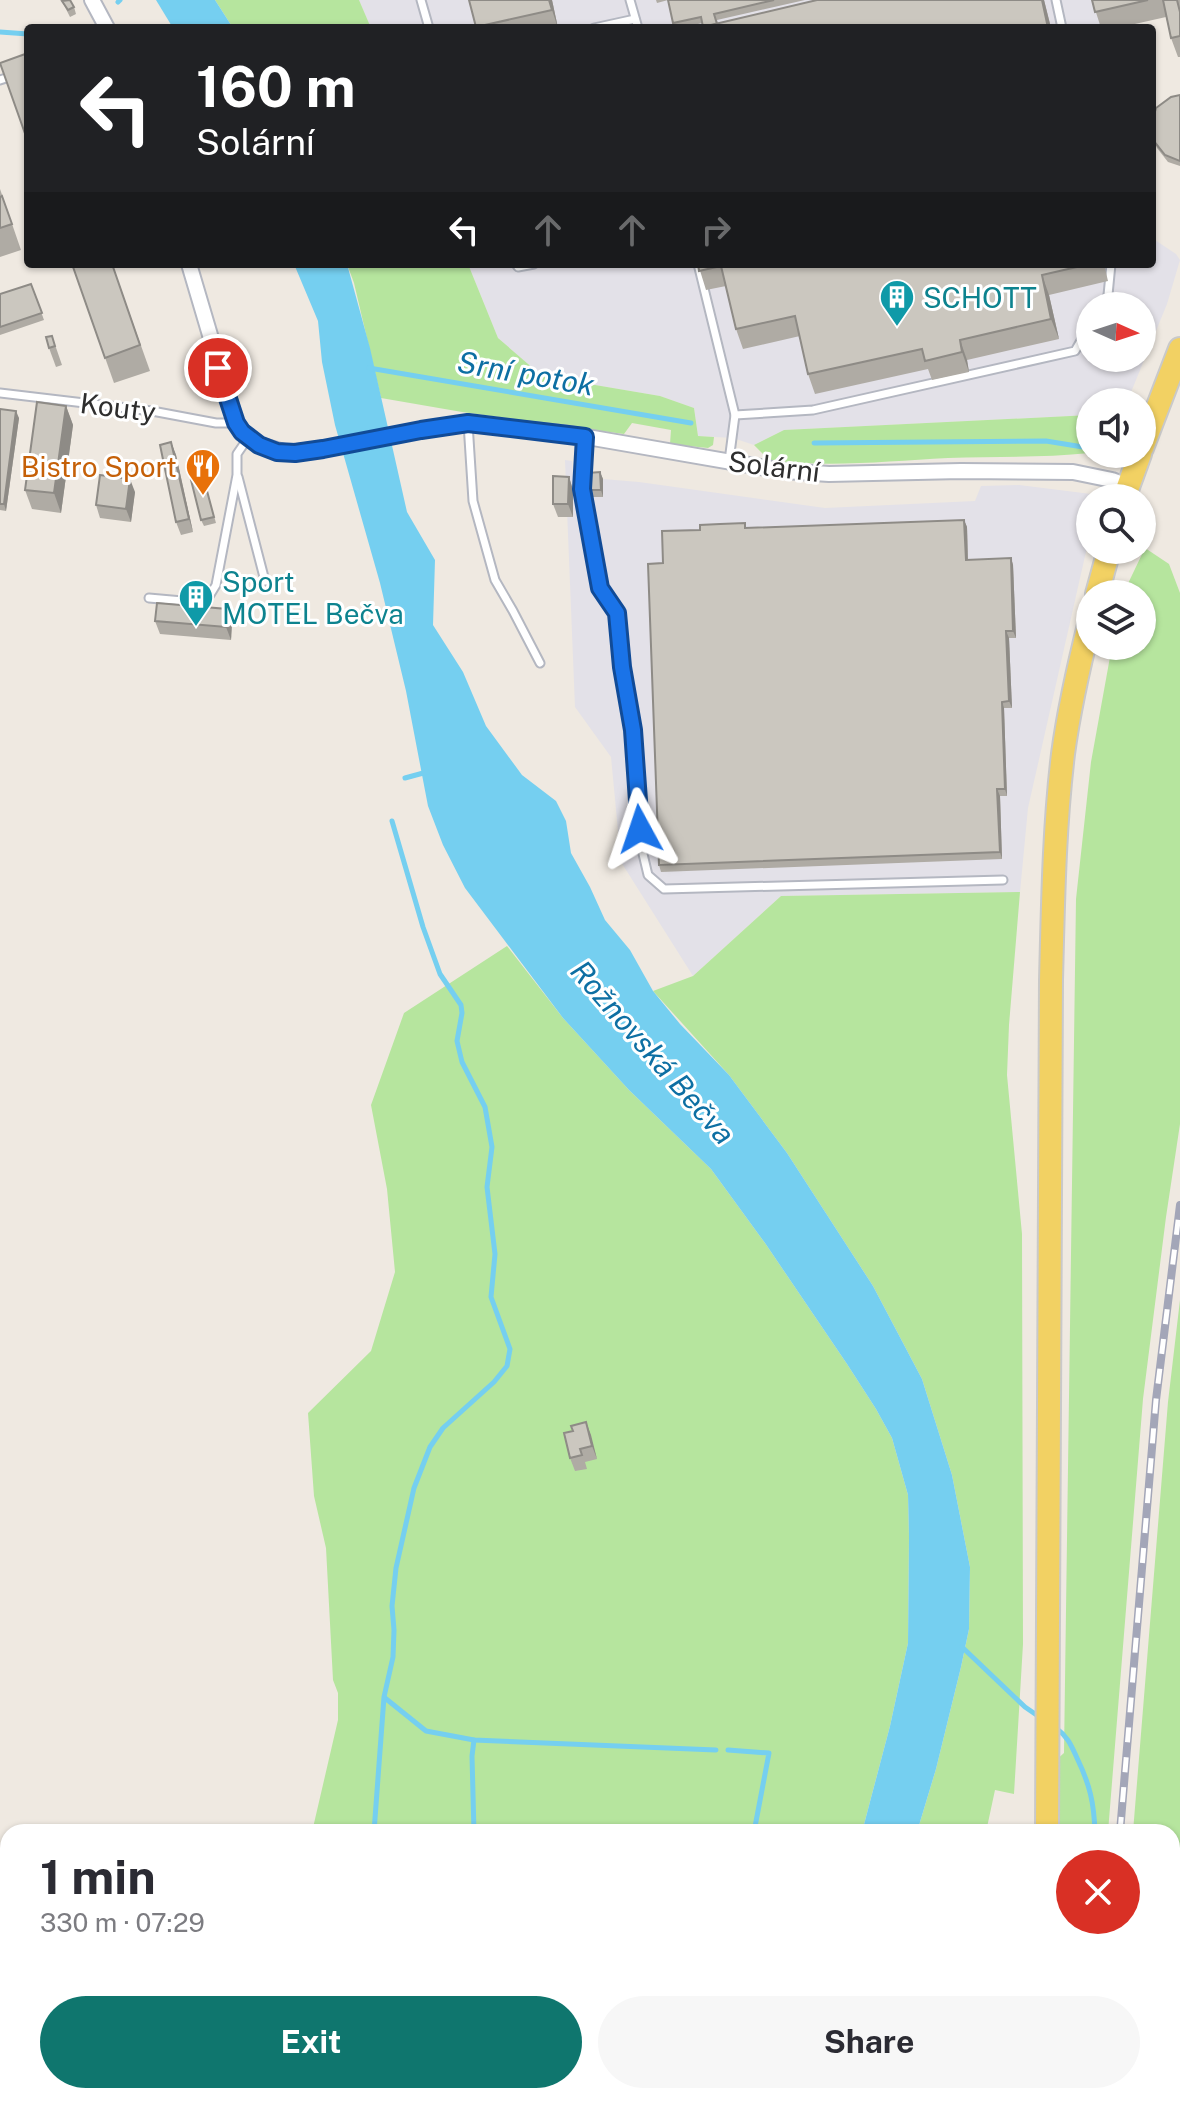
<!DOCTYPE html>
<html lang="en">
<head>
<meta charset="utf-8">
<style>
	:root { --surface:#fff; --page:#f7f7f7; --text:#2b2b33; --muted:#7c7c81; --accent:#0f766e }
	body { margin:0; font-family:"Public Sans",sans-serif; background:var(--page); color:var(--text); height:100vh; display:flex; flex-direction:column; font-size:30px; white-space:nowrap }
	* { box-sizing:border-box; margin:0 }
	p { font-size:26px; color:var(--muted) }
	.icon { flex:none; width:44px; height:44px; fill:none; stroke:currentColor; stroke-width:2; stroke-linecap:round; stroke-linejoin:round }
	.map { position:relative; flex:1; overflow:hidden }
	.side { position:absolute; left:0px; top:1824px; width:1180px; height:280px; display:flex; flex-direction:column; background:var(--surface); border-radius:24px 24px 0 0; box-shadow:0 2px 6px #0004 }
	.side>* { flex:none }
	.banner { position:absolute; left:24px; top:24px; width:1132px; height:244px; border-radius:8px; box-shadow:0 2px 6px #0004; background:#202124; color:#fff; overflow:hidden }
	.needle { width:52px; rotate:93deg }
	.fabs { position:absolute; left:1076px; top:292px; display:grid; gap:16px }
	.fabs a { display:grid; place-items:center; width:80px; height:80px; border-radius:50%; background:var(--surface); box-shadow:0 2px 6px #0004; font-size:40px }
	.pin { position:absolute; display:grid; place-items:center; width:68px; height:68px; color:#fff; margin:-34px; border:4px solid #fff; border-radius:50%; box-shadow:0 2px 8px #0007 }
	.me { position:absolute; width:88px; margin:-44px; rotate:355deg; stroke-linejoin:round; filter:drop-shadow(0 0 6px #0008) }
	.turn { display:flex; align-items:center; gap:28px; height:168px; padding:0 40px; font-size:36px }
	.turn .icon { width:104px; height:104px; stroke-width:2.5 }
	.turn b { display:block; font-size:56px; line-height:68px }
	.lanes { display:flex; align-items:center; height:76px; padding:0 40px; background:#0003; justify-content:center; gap:40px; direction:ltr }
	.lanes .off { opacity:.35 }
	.round { display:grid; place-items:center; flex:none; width:84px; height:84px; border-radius:42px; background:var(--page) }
	.overview { display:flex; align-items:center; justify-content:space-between; height:136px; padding:0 40px }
	h1 { font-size:48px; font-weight:700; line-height:60px }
	.action { display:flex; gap:16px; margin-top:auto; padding:16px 40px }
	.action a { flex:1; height:92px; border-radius:48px; background:var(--accent); color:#fff; font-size:32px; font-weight:700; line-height:92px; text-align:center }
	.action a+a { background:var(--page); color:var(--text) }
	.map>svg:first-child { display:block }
	.industrial { fill:#e3e1e8; fill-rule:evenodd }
	.green { fill:#b6e59e }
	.water { fill:#75cff0 }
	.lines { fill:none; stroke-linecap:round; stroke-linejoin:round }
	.stream { stroke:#75cff0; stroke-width:5 }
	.lane-casing { stroke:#b4b7c1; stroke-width:11 }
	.street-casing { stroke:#b4b7c1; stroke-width:18 }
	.primary-casing { stroke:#c9c9c9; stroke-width:26 }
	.lane { stroke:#fff; stroke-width:7 }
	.street { stroke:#fff; stroke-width:14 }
	.primary { stroke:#f2d163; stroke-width:22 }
	.rail-casing { stroke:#a3a6b8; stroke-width:8 }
	.rail { stroke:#fff; stroke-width:5; stroke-dasharray:15; stroke-linecap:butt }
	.wall { fill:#afaba4 }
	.shaded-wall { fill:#8e8b86 }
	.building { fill:#cbc7bf; stroke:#8e8b86; stroke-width:2 }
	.route-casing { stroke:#114b97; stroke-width:20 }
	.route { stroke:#1a73e8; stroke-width:14 }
	.labels { text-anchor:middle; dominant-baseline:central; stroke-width:6; stroke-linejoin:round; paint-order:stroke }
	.culture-label { font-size:28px; fill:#0d838f; stroke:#fff; text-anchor:start }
	.street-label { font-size:28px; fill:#2e2e2e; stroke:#fff }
	.food-label { font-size:28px; fill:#c56008; stroke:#fff; text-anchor:end }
	.water-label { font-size:30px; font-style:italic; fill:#0d6fa3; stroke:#fff }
</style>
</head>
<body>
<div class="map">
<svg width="1180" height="2104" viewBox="0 0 1180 2104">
	<rect width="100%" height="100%" fill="#efe9e1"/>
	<g class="industrial">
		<polygon points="359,0 1155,0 1117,28 371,28"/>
		<path d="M1152 238 1176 254 1180 260 1167 304 1127 402H1090V415L784 430 754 445 733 438 698 436 694 408 660 396 542 376 498 338 468 264H1152ZM1090 306H1142V358H1090Z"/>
		<polygon points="565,460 572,461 574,489 590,488 591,497 603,496 603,479 639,482 825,508 975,501 981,486 1019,485 1099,495 1098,498 1090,498 1090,534 1028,808 1020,892 781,896 693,976 621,862 611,757 575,707"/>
	</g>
	<g class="green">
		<polygon points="215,0 359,0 371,28 233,28"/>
		<polygon points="347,264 468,264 498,338 542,376 660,396 694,408 698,436 714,437 713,445 708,448 670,444 671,430 632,423 624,434 462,412 381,398 354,283"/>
		<path d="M1090 415V453C1043 458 995 456 948 458 889 461 828 468 769 460L754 445 784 430Z"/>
		<polygon points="1145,548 1169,564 1180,593 1180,1124 1166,1217 1143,1399 1108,1832 1056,1832 1055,1761 1064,1753 1076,899 1091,762 1112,646 1142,646 1142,594 1123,594"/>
		<polygon points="1020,892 1009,1025 1007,1075 1022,1234 1023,1644 1014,1794 995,1790 986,1832 917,1832 936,1769 961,1667 969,1629 970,1567 952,1475 922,1379 873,1286 787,1153 729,1075 653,991 693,976 781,896"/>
		<polygon points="507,946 563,1018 629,1090 711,1169 765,1243 847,1364 876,1409 892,1438 908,1495 909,1536 908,1643 890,1726 862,1832 312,1832 338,1720 338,1693 333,1680 326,1548 314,1496 308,1413 371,1351 395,1272 387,1189 371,1105 404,1013"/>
		<polygon points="1180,1300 1180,2104 1116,2104 1116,2096 1172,2096 1172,1832 1133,1832 1168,1402"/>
		<polygon points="278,2096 796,2096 794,2104 278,2104"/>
	</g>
	<g class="water">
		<polygon points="156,0 215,0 233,28 173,28"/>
		<polygon points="294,264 347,264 370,348 407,512 435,560 433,625 463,672 486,726 522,775 556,801 566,821 571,853 590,887 605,920 630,950 653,991 680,1024 729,1075 787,1153 873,1286 922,1379 952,1475 970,1567 969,1629 961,1667 936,1769 917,1832 862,1832 890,1726 908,1643 909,1536 908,1495 892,1438 876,1409 847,1364 765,1243 711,1169 629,1090 563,1018 465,888 443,845 428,806 406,691 380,583 335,425 322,362 318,321"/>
	</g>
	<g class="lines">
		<g class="stream">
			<polyline points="118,2 120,0"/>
			<polyline points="0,32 28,34"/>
			<polyline points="369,368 691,423"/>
			<polyline points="814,443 1046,441 1089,448"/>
			<polyline points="405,778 427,772"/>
			<polyline points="962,1647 1025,1707 1041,1718"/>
			<polyline points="385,1698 426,1731 474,1740 716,1750"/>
			<path d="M1056 1728C1068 1737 1071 1745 1077 1758 1090 1785 1094 1803 1095 1832"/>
			<polyline points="728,1750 769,1753 754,1832"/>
			<polyline points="374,1832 384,1697 393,1657 394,1630 392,1606 396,1568 414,1488 430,1447 443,1428 494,1382 507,1366 510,1349 491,1297 495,1254 487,1187 492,1147 485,1107 462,1062 457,1041 462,1013 461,1005 440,974 423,927 392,821"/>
			<polyline points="474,1832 472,1756 474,1740"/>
			<polyline points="361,2096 361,2104"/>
			<polyline points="1135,2096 1136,2104"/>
			<polyline points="451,2104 452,2096"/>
			<polyline points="688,2104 690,2096"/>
		</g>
		<g class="lane-casing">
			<g id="lane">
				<polyline points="421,0 429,28"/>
				<polyline points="630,0 638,28"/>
				<polyline points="1056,0 1062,28"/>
				<polyline points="594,28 635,19"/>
				<polyline points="0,80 28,71"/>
				<polyline points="516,264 518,267 534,264"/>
				<polyline points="698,264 735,415 729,461"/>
				<polyline points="1102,306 1108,295 1111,264"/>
				<polyline points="0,393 152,411 216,423 236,423"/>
				<polyline points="735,415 813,410 1075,351 1090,325"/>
				<polyline points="468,423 473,501 495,580 513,611 540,663"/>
				<polyline points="585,437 582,489 600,588 617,613 622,667 633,730 643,854 648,875 664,889 1003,880"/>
				<polyline points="238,477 265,581"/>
				<polyline points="149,598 205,603 216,585 237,475 237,454 248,438"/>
			</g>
		</g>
		<g class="street-casing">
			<g id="street">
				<polyline points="92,0 107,28"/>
				<polyline points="189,264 236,423 248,438 259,445 287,453 323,449 421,430 468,423 570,434 784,471 829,474 961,471 1073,472 1112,480 1128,486"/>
			</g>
		</g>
		<g class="primary-casing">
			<g id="primary">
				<polyline points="1142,448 1180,349"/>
				<polyline points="1124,498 1140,454"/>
				<polyline points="1097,594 1109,550"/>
				<path d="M1047 1832 1051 980C1053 904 1054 829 1063 754 1069 709 1079 665 1090 621"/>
				<polyline points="1046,2104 1046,2096"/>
			</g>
		</g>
		<use href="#lane" class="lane"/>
		<use href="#street" class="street"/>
		<use href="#primary" class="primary"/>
		<g class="rail-casing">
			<g id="rail">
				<polyline points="1120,1832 1156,1400 1180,1205"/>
				<polyline points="1103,2096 1103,2104"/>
			</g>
		</g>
		<use href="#rail" class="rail"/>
	</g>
	<g class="wall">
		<polygon points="469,0 552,0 558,28 476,28"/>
		<polygon points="656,0 805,0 717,20 718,24 817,0 1044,0 1051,28 703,27 702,23 682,28 675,28 668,0 657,3"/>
		<polygon points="1092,0 1180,0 1180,57 1178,57 1171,38 1166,17 1117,28 1101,28"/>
		<polygon points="62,1 74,7 76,14 70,17"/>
		<polygon points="1180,95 1180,166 1168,162 1157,148 1154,141"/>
		<polygon points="0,189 21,250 0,257"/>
		<polygon points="72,264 112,264 150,371 114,383"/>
		<polygon points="698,264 1104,264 1108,281 1049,295 1059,339 967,360 969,372 932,380 928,369 815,394 808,374 800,336 743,349 736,329 726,286 706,290"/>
		<polygon points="31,284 44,320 0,335 0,294"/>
		<polygon points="52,336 62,365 56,367 49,348"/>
		<polygon points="66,406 73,425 61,513 32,509 25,490"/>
		<polygon points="0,409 19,418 6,511 0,510"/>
		<polygon points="171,442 176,455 193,532 181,535 176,522"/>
		<polygon points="600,472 603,479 603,497 591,497 588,490"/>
		<polygon points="203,476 216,523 204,526 201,520"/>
		<polygon points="569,477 573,490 573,517 558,517 553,504"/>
		<polygon points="135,492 131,522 100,518 96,505"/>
		<polygon points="964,520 967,527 968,560 1011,558 1013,565 1016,638 1009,638 1012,708 1004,708 1007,796 1000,796 1002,859 661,872 659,865 747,528"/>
		<polygon points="227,609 232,622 231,640 160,634 155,621"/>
		<polygon points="586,1422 597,1459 585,1462 587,1469 575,1471 570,1458 573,1431"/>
	</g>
	<g class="shaded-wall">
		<polygon points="549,0 552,0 558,28 552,10"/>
		<polygon points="1042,0 1044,0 1051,28 1048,28"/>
		<polygon points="1042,275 1049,295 1059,339 1051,319"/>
		<polygon points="960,340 967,360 969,372 962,352"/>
		<polygon points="66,406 73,425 61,513 54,493"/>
		<polygon points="16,411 19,418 6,511 4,504"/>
		<polygon points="171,442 176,455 193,532 189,519"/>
		<polygon points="600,472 603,479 603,497 601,490"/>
		<polygon points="569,477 573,490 573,517 568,504"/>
		<polygon points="130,479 135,492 131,522 126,509"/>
		<polygon points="964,520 967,527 968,567 966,560"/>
		<polygon points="1011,558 1013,565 1016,638 1013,631"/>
		<polygon points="227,609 232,622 231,640 226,627"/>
		<polygon points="1006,631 1009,638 1012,708 1009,701"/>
		<polygon points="1002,702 1004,708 1007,796 1005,789"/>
		<polygon points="997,789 1000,796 1002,859 1000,852"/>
		<polygon points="586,1422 591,1435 597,1459 592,1446"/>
	</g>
	<g class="building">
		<polygon points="70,0 74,7 68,10 62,1"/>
		<polygon points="469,0 549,0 552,10 476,27"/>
		<polygon points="668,0 774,0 714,14 717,24 703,27 701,17 673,23"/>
		<polygon points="817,0 1042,0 1048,28 698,28"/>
		<polygon points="1092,0 1148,0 1095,12"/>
		<polygon points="1163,0 1177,0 1180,12 1180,36 1171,38"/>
		<polygon points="28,53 28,142 0,63"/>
		<polygon points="1180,95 1180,161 1165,155 1154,141 1152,128 1152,122 1156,108 1171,97"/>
		<polygon points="2,196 12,224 0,228 0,197"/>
		<polygon points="72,264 112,264 140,345 105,358"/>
		<polygon points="698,264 1090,264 1042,275 1051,319 960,340 962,352 925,361 922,349 808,374 795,316 736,329 721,266 699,271"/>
		<polygon points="31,284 42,313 0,327 0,294"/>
		<polygon points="52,336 55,346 49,348 46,337"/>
		<polygon points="37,402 66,406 54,493 25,490"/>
		<polygon points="0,409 16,411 4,504 0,504"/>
		<polygon points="171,442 189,519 176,522 160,445"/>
		<polygon points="600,472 601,490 588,490 588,473"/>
		<polygon points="100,475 130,479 126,509 96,505"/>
		<polygon points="203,476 214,517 201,520 191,480"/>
		<polygon points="553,476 569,477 568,504 553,504"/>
		<polygon points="964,520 966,560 1011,558 1013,631 1006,631 1009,701 1002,702 1005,789 997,789 1000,852 659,865 648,564 663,563 662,531 700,530 700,525 720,524 745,523 745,528"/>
		<polygon points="157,603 227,609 226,627 155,621"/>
		<polygon points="586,1422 592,1446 580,1449 582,1455 570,1458 564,1433 573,1431 571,1426"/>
	</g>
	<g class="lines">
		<g class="route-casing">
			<polyline id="route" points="218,368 236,423 242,432 259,445 277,452 295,453 323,449 421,430 468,423 585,437 582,489 600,588 617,613 622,667 633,730 640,829"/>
		</g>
		<use href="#route" class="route"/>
	</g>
	<defs>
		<g id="building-pin" transform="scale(1.8)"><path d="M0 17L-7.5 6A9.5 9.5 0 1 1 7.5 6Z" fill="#0f9aa8" stroke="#fff"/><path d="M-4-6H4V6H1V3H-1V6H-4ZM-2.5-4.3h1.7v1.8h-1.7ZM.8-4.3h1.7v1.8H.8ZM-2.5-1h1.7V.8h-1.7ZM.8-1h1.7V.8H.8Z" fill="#fff"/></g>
		<g id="restaurant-pin" transform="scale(1.8)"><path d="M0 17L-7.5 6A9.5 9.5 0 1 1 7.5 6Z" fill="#e8710a" stroke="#fff"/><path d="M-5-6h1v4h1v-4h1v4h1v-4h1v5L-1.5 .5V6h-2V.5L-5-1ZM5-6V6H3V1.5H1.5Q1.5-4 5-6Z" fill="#fff"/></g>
	</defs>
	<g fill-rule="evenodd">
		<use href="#building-pin" x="897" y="297"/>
		<use href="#restaurant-pin" x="203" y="466"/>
		<use href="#building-pin" x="196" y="597"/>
	</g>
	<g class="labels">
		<g class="culture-label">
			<text x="923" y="297">SCHOTT</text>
			<text x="222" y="581">Sport<tspan x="222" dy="32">MOTEL Bečva</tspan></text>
		</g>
		<g class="street-label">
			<text transform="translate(118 407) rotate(7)">Kouty</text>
			<text transform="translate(774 466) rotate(7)">Solární</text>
		</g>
		<g class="food-label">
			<text x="177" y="466">Bistro Sport</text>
		</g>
		<g class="water-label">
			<text transform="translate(526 373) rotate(10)">Srní potok</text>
			<text transform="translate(653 1052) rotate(49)">Rožnovská Bečva</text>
		</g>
	</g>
</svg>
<div class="fabs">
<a><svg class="needle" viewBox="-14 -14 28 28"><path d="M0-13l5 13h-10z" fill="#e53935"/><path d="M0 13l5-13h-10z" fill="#7c7c81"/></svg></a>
<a><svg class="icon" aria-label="sound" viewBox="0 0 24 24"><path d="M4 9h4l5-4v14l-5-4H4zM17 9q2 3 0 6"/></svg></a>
<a><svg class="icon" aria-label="search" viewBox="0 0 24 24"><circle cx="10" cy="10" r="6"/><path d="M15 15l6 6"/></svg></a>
<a><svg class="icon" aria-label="layers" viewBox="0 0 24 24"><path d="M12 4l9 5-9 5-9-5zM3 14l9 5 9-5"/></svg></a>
</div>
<div class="pin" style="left:218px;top:368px;background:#d93025"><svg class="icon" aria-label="arrive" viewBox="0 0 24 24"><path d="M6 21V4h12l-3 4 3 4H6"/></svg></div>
<svg class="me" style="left:640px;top:829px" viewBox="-20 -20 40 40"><path d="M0-17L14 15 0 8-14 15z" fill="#1a73e8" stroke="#fff" stroke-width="4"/></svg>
<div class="banner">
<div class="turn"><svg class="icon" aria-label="left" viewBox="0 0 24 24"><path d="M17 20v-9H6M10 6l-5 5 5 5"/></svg><div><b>160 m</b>Solární</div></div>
<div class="lanes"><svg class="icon" aria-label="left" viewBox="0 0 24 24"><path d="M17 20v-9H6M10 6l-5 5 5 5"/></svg><svg class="icon off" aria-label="ahead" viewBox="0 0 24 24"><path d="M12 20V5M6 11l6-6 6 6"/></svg><svg class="icon off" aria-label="ahead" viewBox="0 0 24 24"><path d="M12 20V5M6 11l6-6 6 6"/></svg><svg class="icon off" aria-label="right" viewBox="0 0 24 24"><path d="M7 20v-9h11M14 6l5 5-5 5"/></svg></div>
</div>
<section class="side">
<div class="overview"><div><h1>1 min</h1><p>330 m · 07:29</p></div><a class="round" style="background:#d93025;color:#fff"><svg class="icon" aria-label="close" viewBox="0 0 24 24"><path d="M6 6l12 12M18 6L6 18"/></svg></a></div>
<div class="action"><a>Exit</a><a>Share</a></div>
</section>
</div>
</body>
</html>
